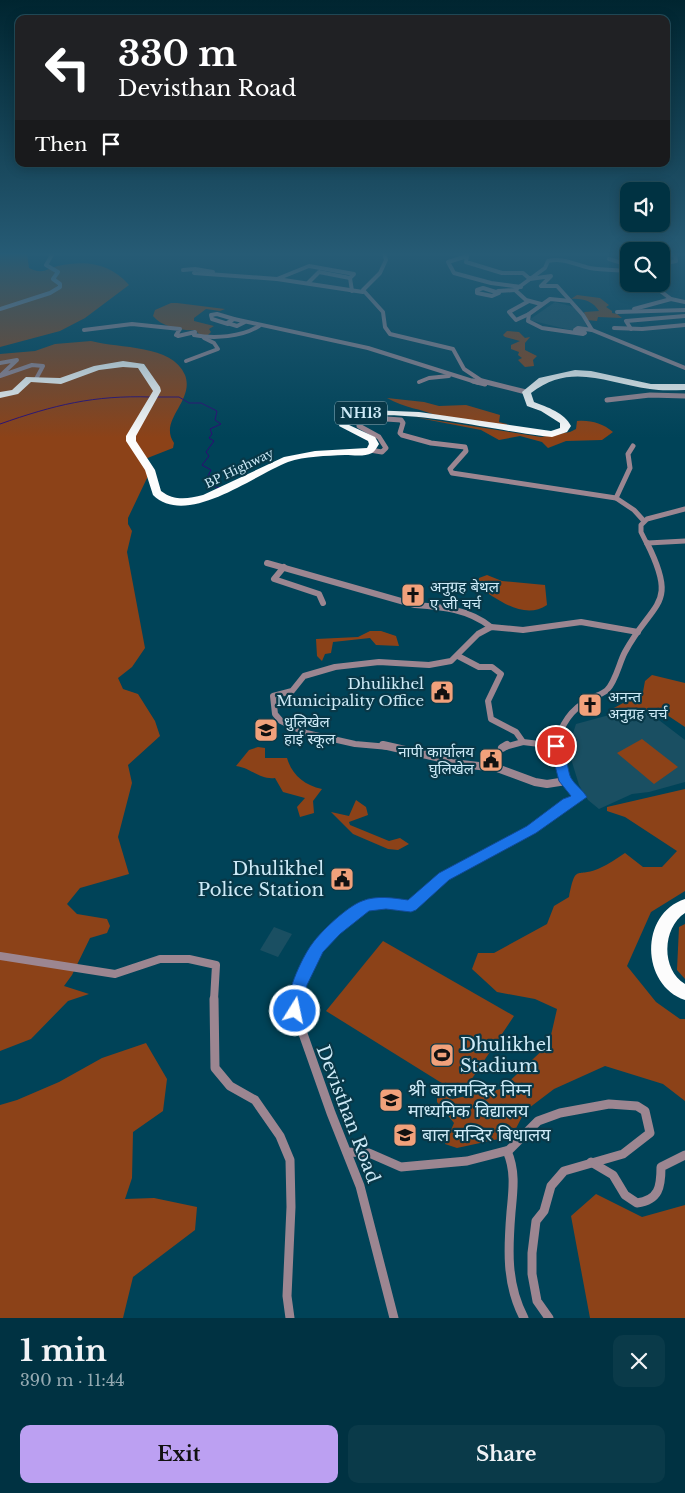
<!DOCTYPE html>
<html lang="en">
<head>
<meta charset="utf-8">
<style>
	:root { --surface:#003242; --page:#0a3a49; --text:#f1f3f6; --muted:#95aab2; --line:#224d5b; --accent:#bca0f2 }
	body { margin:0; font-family:"Libre Baskerville","Noto Sans Devanagari",serif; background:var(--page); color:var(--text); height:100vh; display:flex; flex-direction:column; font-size:19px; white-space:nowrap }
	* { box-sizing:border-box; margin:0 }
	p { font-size:16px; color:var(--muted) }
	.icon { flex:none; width:28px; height:28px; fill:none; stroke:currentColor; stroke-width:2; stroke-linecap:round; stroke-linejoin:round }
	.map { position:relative; height:1318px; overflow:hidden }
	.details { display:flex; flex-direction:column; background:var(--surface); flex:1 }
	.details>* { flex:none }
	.top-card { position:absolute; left:15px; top:15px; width:655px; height:152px; border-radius:10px; box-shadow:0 2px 12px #0003,0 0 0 1px var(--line); background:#202124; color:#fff; overflow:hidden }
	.buttons { position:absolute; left:620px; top:182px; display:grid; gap:10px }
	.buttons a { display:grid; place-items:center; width:50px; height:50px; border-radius:10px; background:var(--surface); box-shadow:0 2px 12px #0003,0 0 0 1px var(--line); font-size:25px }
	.pin { position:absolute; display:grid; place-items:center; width:42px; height:42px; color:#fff; margin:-21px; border:2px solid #fff; border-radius:50%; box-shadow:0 1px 5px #0007 }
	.me { position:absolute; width:55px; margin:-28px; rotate:10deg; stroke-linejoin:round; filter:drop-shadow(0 0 4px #0008) }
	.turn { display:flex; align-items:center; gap:18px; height:105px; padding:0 20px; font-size:22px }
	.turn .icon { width:65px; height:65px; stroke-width:2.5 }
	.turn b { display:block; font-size:35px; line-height:42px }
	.then { display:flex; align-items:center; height:48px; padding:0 20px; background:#0003; gap:10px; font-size:19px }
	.round { display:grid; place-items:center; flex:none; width:52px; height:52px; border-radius:10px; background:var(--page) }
	.head { display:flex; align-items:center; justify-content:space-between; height:85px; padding:0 20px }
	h1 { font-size:30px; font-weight:800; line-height:38px }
	.button { display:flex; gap:10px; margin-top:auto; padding:10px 20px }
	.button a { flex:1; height:58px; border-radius:10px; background:var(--accent); color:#111; font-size:20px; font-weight:800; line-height:58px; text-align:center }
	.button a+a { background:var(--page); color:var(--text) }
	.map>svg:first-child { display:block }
	.built { fill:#1a4f62 }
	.green { fill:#8c4218 }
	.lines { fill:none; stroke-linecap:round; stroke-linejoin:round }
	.stream { stroke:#2d0c74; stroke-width:1 }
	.street-far4 { stroke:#9c8691; stroke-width:4 }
	.street-far3 { stroke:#9c8691; stroke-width:5 }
	.street-far2 { stroke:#9c8691; stroke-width:6 }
	.street-far1 { stroke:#9c8691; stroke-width:8 }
	.street { stroke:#9c8691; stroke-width:9 }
	.highway { fill:#fcfcfc; fill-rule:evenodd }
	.route { fill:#1a73e8; stroke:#114b97 }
	.labels { text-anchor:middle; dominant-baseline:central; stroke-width:4.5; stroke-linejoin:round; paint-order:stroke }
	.far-street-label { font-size:12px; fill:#cdeaf7; stroke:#083848 }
	.shield { fill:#083848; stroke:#92b5c2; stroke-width:1 }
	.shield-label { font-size:14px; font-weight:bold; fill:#cdeaf7 }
	.poi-label { font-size:15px; fill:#cdeaf7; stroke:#083848; text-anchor:start }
	.near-poi-label { font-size:18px; fill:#cdeaf7; stroke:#083848; text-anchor:start }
	.near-street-label { font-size:18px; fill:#cdeaf7; stroke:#083848 }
</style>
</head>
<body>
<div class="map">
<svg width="685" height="1318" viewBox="0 0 685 1318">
	<rect width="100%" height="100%" fill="#004358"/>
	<g class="built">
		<polygon points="555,302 574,307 581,314 588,329 583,333 529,320"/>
		<polygon points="624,711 651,714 685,740 685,782 649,792 632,794 599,809 588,800 579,785 568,749 576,724"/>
		<polygon points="274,927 292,934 278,957 260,950"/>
	</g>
	<g class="green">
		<path d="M0 253H27L29 268C43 275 46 269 58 266 86 260 110 263 129 285L85 318 60 331 0 347Z"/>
		<path d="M577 295 600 298 609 305 606 307 612 311V313L617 314 622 318 598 317 597 321 587 320 584 312 599 311C593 301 582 298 571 299Z"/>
		<path d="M171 303H177L225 309 220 311 206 309 194 318V321L214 326 209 329 211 332 208 335H200L195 330C182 331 162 327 153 316L155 310Z"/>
		<polygon points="507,331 519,332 525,338 530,337 525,343 525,350 537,356 533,360 534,366 525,367 518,360 522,358 518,355 519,352 511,349 511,345 520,341 505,337 503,335"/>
		<path d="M91 341C120 349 172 344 185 375 195 401 158 420 174 443L173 448 145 459 134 441 133 436 154 401 158 386 144 364 118 363 96 367 97 369 124 366 140 367 154 392 128 436V442L146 469 148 476 128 518V524L132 531 127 552 145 648 132 667 118 678 123 689 138 694 155 721 160 736 128 765 132 783 118 837 129 874 80 888 67 904 77 914 107 919 110 926 107 933 90 938 72 975 64 986 89 994 68 1001 31 1039 0 1051V354L35 351 55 344Z"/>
		<path d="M387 398 424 402 439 406 466 405 500 415 499 422 507 424V426L438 416C422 409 404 408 387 398Z"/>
		<path d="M414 417 541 437 570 432 576 429 577 421C591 420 602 423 613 432L602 440 566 441 548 448 542 442 520 436 499 440 481 430Z"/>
		<path d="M487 575 502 581 545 585 547 605C524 621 497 599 477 586L479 578Z"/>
		<polygon points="370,631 381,631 396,636 399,646 376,645 370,638 333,642 331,653 325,654 322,661 317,656 316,639 358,637"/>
		<polygon points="652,675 685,683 685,727 661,711 614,708 643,692 645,681"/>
		<polygon points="642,739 678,767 654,784 617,753"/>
		<path d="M258 747 265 748V758H287C292 775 304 785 322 789L313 801 314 813 300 817 297 807 305 798 283 792 275 778C260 780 251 768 236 766L249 750Z"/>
		<path d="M685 789V891L651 912 627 966 656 1002 680 1019H685V1101L663 1084 605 1066 554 1089 525 1111 512 1136 457 1148 445 1144 454 1123 437 1102V1089L452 1099 501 1089 549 1044 557 1009 535 999 497 992 472 969 478 953H494L547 924 554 906 569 897C576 862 576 879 600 868 609 864 617 858 625 853L643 867H662L677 851 625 817 607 811V807Z"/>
		<polygon points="356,800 366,807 368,815 349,822 350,825 389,841 400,838 409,844 398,850 388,849 353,834 331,812 349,816"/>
		<polygon points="685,924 685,979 677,970 679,927"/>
		<polygon points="383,941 514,1016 461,1095 326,1011"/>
		<polygon points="146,1043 167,1079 163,1111 133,1132 132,1178 125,1199 154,1198 197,1207 195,1230 133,1277 123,1318 0,1318 0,1105 17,1100 59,1082 102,1058"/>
		<polygon points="596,1194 642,1217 685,1205 685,1318 590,1318 571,1216"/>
	</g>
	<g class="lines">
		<g class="stream">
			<polyline points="155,397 179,397 189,403 201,403 217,411 215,420 221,424 210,429 212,434 209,438 214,441 206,452 209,456 202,465 211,470 206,480 212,486 220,488"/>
			<path d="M0 424C54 405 94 395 151 397"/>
		</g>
		<g class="street-far4">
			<polyline points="384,253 386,260 380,273 363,290 383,312 385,327 390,334 453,349 464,369 485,383"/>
			<polyline points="609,259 629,265"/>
			<polyline points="661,264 676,261 675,256 669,253"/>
			<polyline points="183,270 195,269 213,272"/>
			<polyline points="194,273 277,279 363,292"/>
			<polyline points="277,279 309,266 354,274 350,278 352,291"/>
			<polyline points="308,283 319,272 350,278"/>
			<polyline points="651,284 671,299 685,302"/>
			<path d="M521 287 491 283 454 273 448 262 467 256 466 262 502 273H523L530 279 545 268 548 261C563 257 575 265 590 268 603 270 616 270 629 271"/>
			<polygon points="483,288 499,293 492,296 477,293 477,290"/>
			<polyline points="515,290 526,300 541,304"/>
			<polyline points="498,291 515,290 530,279 551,276 541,286 557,286 583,315 592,330 685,368"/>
			<polyline points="529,301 509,312 516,320 529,314"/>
			<polyline points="570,301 550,299 529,314 528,321 542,328 583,334 585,333 575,330 578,328 592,330"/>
			<polyline points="0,309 50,293 60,287 60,284 53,279 58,272 46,265 52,255 47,253"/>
			<polyline points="634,309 671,299"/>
			<polyline points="617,312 685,310"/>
			<polyline points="245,322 237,326 227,323 234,319 368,348 479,383"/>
			<polyline points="228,324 212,319 211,315 217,314 234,319"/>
			<polyline points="614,328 642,329 685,325"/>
			<polyline points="631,329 626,321 685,316"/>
			<path d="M84 330 132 324 180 329 176 335 178 336 195 332 194 335C214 339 242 337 259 326"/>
			<polyline points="186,361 218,349 214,343 204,338"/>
			<polyline points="0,363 17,360 0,376 32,365 43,366 36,379"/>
			<polyline points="419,382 429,378 449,376"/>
		</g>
		<g class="street-far3">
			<polyline points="473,381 485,384"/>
			<polyline points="482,381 526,392"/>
			<polyline points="607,400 650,395 685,396"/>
			<polyline points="370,450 382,452 386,448 379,437 359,426 359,421 372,418 401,420 403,423 400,433 402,435 431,443 465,447 466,451 450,469 452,473 616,498 634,510 644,521"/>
			<polyline points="616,498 630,468 628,454 633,446"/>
			<polyline points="648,543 685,541"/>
			<polyline points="647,544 641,532 641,525 647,519 685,509"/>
		</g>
		<g class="street-far2">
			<path d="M267 563 415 605C443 607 468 609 491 627"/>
			<polyline points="284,567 274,579 319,594 323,603"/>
			<polyline points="458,656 479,667 492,667 501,674 488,701 491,719 516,732 523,742 556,746"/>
			<polyline points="389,747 355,744 306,733 281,721 275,714 273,696 292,691 304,676 335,667 379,662 429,665 451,661 478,634 491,627 523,630 581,622 638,632"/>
			<polyline points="505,747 523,742"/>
			<path d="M556 747C560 725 571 709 590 699 595 696 603 694 607 690 616 681 619 663 625 652 653 600 679 607 647 543"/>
		</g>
		<g class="street-far1">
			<polyline points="383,745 436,757 452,763 497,768 535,782 547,784 566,781"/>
			<polyline points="551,745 556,746"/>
			<polyline points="502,748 507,745"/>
			<polyline points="0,956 115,974 160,959 189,959 216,965 214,1000"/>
			<polyline points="297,1000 299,985 318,948 335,930 365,905 386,903 400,907 411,906 444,876 532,830 568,802 580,797 566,781 556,745"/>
		</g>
		<g class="street">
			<polyline points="214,999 215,1068 230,1086 255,1100 280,1136 290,1160 291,1207 287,1296 290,1318"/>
			<polyline points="297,999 295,1011 331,1113 360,1186 394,1318"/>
			<path d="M507 1151C516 1171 513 1191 511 1212 508 1249 506 1284 524 1318"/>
			<polyline points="347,1152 369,1153 401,1167 467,1161 509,1150 538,1121 560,1113 609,1104 637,1106 645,1111 650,1133 623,1154 564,1171 551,1186 544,1211 536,1221 532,1253 532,1274 537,1301 549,1318"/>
			<path d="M591 1162 613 1175 625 1195 637 1203C659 1200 661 1187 661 1167L685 1155"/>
		</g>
		<g class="highway">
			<path d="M123 361 144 364 160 387 161 391 136 436V441L155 470 161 491C174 501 188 499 203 495L284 457 315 451 367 448 369 444 368 441 339 426 342 418 356 412 369 410 419 412 551 431 560 428V423L541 411 527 406 522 392 539 378 575 370 591 371 651 384H685V390C674 390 661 391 650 389 606 383 571 362 531 393L534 402C547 407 565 413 571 426L567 432 552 437C501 433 392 403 349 421V425L375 437 379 444C377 447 375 451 372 453 364 457 353 455 345 455 326 456 305 456 288 462 254 475 187 528 153 495L145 470 126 441V436L153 391 138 368 123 367 99 370 61 384 31 382 18 394 0 398V392L12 390 26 377 60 378 94 366Z"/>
			<path d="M685 899V913C662 928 661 970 685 984V1000C641 985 639 914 685 899Z"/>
		</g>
	</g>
	<linearGradient id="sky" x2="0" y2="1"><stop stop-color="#002530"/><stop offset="0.58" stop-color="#265b75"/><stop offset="1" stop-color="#265b75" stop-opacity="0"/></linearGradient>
	<rect width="685" height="438" fill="url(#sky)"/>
	<path class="route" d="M556 742C568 746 566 768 571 778 575 785 583 790 587 797L536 833 449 880 416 910 411 912 386 909 369 911 340 934 323 952 307 985 301 1015 295 1017 289 1015C282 1000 302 957 312 944 321 931 348 906 362 901 376 895 394 898 408 900L439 873 527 826 563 799 571 796 559 781 550 746Z"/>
	<defs>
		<g id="church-square" transform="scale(1.25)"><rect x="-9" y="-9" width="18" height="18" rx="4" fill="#f1a17b" stroke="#083848"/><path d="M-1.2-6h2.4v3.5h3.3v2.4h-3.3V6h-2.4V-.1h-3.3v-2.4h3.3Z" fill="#111"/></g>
		<g id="civic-square" transform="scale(1.25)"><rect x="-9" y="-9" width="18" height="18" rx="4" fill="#f1a17b" stroke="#083848"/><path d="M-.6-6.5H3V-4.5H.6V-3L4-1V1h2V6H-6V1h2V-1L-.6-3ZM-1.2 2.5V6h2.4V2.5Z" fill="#111"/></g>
		<g id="school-square" transform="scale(1.25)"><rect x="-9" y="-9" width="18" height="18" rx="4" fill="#f1a17b" stroke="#083848"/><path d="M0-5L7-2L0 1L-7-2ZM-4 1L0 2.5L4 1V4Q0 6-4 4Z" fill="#111"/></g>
		<g id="stadium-square" transform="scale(1.25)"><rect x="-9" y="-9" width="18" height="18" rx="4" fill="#f1a17b" stroke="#083848"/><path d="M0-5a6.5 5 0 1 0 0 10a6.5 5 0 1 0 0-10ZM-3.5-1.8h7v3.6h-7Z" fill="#111"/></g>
	</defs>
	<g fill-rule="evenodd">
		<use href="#church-square" x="413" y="595"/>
		<use href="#civic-square" x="442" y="692"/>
		<use href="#church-square" x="590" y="705"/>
		<use href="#school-square" x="266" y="730"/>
		<use href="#civic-square" x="491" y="760"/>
		<use href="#civic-square" x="342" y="879"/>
		<use href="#stadium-square" x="442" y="1055"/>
		<use href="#school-square" x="391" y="1100"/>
		<use href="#school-square" x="405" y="1135"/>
	</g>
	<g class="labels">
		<g class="far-street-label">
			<text transform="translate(239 468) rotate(-26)">BP Highway</text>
		</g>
		<rect class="shield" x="335" y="401.5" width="52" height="23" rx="4"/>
		<g class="shield-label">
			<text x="361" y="413">NH13</text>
		</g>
		<g class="poi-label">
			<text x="430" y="586">अनुग्रह बेथल<tspan x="430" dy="17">ए जी चर्च</tspan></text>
			<text x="424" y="683" text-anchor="end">Dhulikhel<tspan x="424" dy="17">Municipality Office</tspan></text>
			<text x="608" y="696">अनन्त<tspan x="608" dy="17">अनुग्रह चर्च</tspan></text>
			<text x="284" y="721">धुलिखेल<tspan x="284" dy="17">हाई स्कूल</tspan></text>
			<text x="474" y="751" text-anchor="end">नापी कार्यालय<tspan x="474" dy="17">घुलिखेल</tspan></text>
		</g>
		<g class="near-poi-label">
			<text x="324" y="869" text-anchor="end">Dhulikhel<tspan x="324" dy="21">Police Station</tspan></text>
			<text x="460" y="1045">Dhulikhel<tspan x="460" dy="21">Stadium</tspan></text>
			<text x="408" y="1090">श्री बालमन्दिर निम्न<tspan x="408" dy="21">माध्यमिक विद्यालय</tspan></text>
			<text x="422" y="1135">बाल मन्दिर बिधालय</text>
		</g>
		<g class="near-street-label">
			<text transform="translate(348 1114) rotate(69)">Devisthan Road</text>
		</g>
	</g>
</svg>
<div class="buttons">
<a><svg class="icon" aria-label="sound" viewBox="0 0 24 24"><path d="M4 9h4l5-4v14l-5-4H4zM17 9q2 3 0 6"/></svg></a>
<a><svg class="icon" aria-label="search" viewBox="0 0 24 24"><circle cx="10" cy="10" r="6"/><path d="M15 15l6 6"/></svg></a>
</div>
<div class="pin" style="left:556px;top:746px;background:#d93025"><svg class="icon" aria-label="arrive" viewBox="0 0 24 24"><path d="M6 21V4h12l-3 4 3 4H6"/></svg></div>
<svg class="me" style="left:295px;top:1011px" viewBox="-20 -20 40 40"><circle r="17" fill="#1a73e8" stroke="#fff" stroke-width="3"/><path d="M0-11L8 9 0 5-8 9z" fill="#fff"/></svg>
<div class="top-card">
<div class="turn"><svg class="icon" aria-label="left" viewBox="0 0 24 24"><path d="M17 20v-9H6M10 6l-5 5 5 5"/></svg><div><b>330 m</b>Devisthan Road</div></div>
<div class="then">Then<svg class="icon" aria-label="arrive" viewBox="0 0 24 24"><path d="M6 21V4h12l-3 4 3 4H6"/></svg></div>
</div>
</div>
<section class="details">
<div class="head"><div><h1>1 min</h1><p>390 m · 11:44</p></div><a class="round"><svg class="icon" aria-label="close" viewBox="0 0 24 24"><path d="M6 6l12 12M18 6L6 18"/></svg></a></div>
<div class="button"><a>Exit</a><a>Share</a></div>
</section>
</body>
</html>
